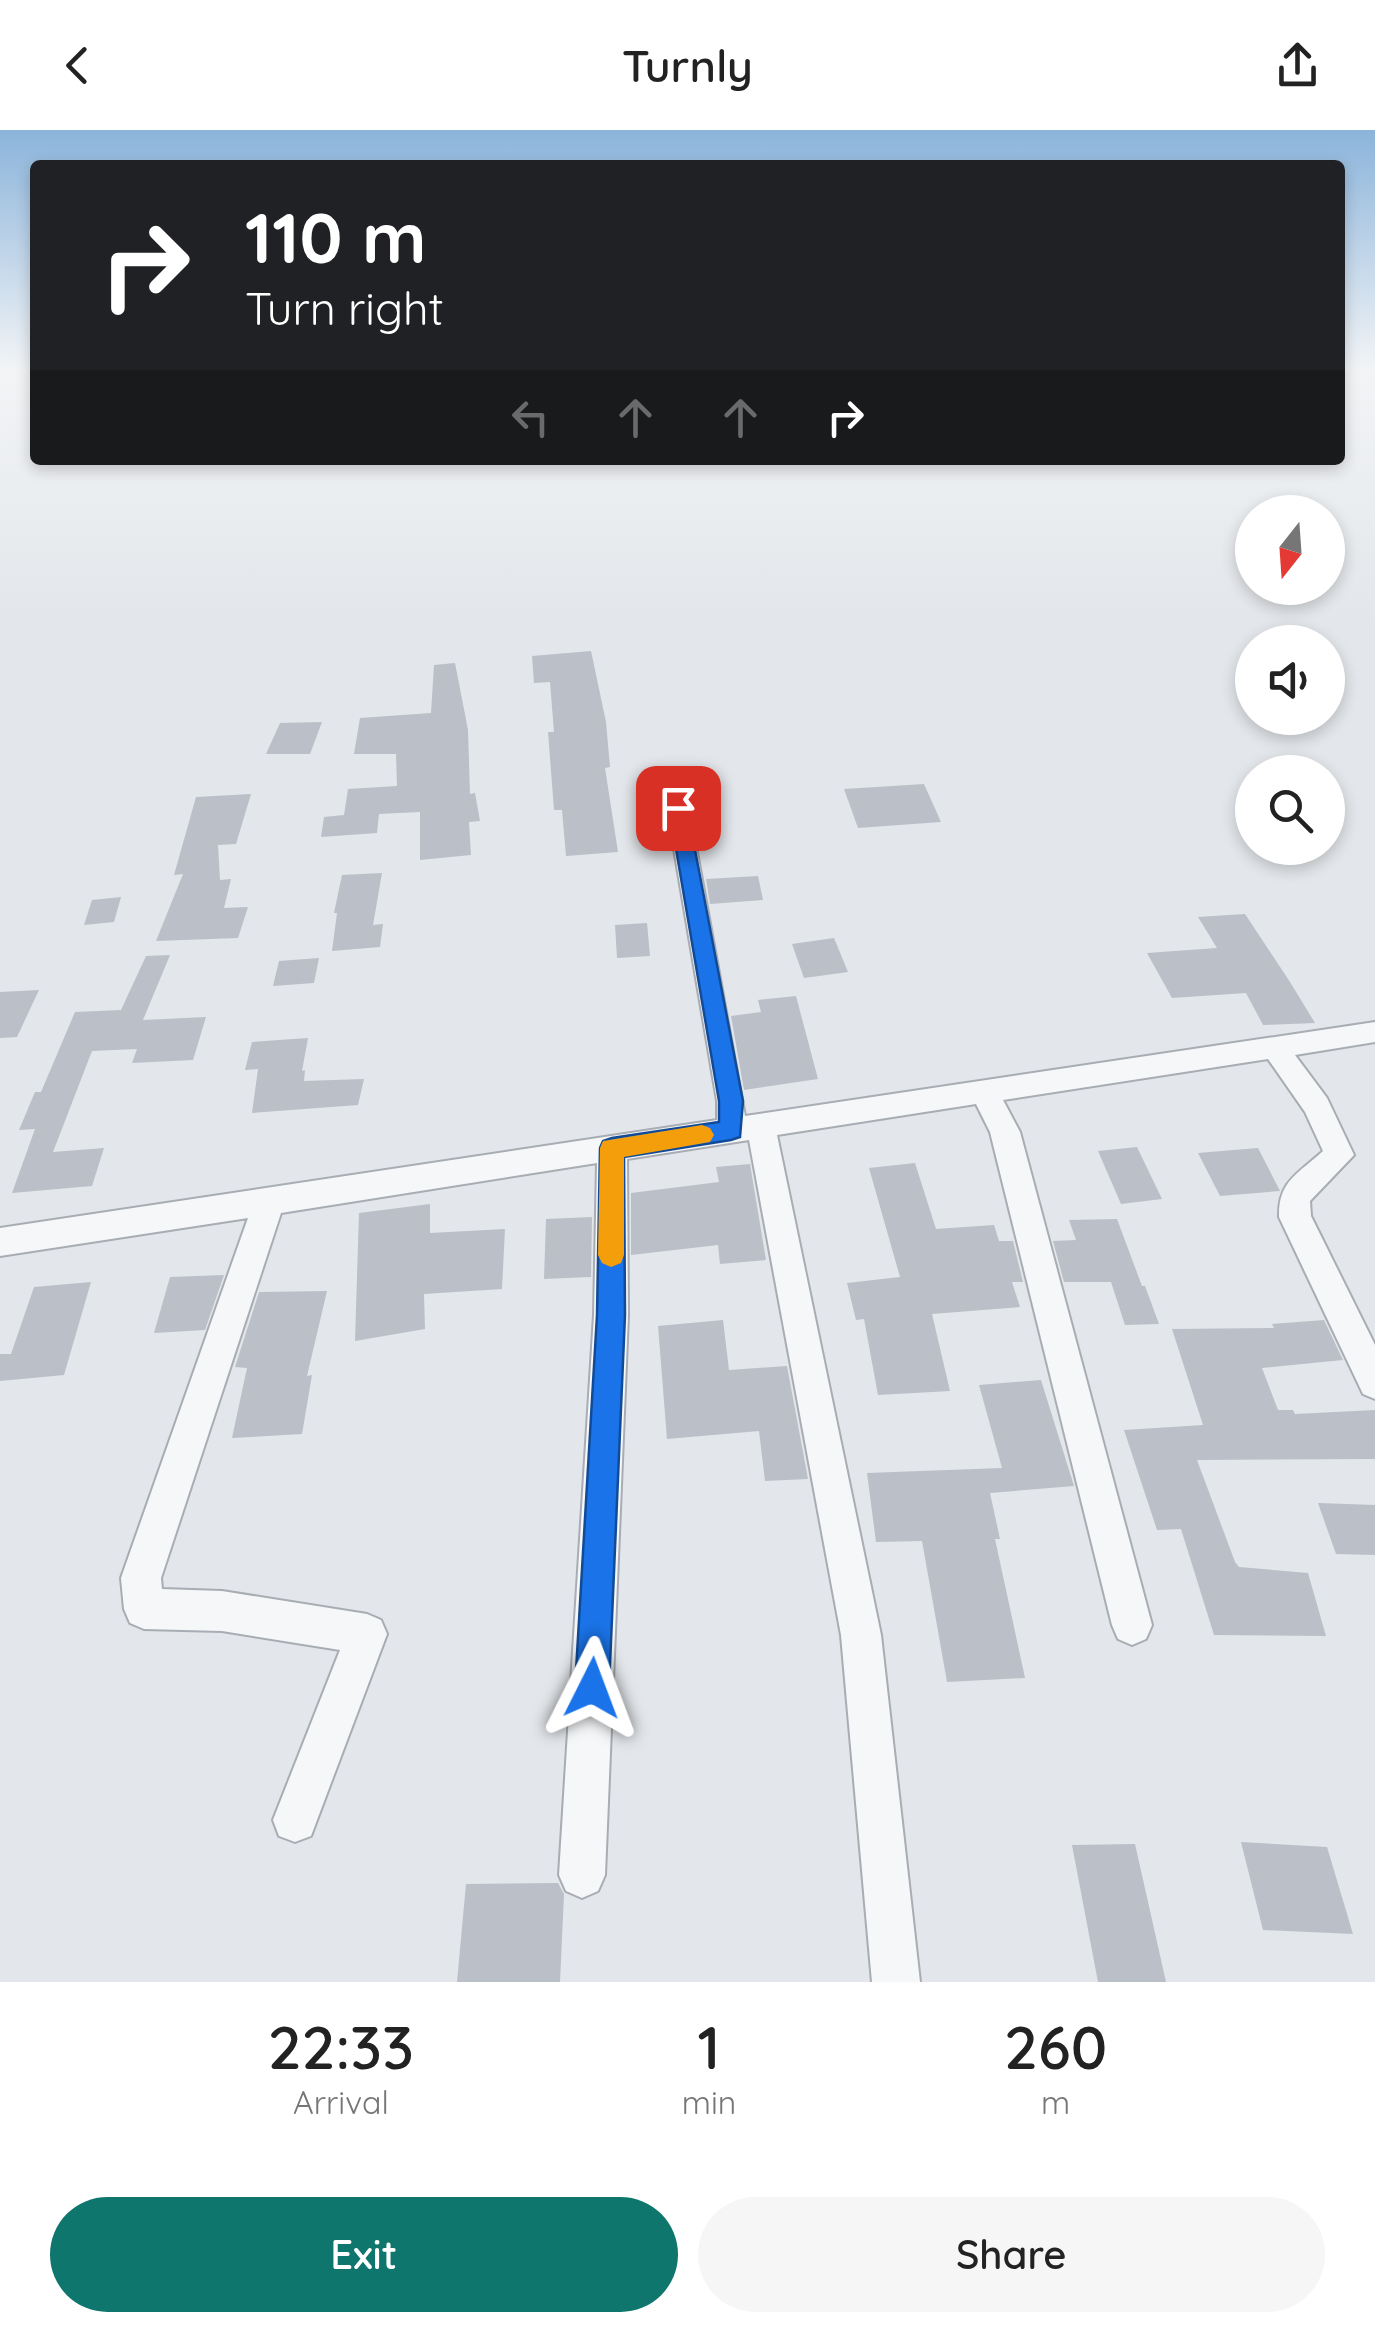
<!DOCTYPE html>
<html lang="en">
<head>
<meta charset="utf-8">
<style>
	:root { --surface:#fff; --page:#f6f6f6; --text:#222; --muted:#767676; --accent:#0f766e }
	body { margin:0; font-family:Quicksand,sans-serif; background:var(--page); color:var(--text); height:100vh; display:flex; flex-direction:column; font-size:38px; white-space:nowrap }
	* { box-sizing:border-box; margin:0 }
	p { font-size:32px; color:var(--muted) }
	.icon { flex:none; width:55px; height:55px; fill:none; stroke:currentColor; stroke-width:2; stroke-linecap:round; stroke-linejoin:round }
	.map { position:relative; height:1852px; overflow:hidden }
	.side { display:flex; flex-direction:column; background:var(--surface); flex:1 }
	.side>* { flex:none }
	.hud { position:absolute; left:30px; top:30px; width:1315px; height:305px; border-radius:10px; box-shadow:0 5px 15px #0003; background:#202124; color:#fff; overflow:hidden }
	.needle { width:65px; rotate:197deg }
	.tools { position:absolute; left:1235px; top:365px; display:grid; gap:20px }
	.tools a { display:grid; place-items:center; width:110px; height:110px; border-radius:50%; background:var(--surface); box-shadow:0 5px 15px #0003; font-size:50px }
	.pin { position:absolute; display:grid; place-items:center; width:85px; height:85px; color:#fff; margin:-42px; border-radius:20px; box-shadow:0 5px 15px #0006 }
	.me { position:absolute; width:110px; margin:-55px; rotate:3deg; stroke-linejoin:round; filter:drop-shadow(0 0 8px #0008) }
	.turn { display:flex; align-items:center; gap:35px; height:210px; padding:0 50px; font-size:45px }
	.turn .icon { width:130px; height:130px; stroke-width:2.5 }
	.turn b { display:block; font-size:70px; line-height:85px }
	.lanes { display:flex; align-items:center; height:95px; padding:0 50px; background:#0003; justify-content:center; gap:50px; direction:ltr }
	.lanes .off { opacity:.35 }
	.eta { display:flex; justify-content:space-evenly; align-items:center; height:170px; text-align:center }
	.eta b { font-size:60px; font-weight:600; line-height:70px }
	.button { display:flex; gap:20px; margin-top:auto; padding:20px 50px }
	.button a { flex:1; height:115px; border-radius:60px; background:var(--accent); color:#fff; font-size:40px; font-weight:600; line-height:115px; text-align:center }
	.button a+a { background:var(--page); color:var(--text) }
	header { display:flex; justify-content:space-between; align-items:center; height:130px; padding:0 50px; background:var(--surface); font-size:45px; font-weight:600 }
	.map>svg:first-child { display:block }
	.building { fill:#bbbfc7 }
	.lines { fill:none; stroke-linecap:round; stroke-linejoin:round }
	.minor-casing { stroke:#a8adb4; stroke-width:4 }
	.minor { fill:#f6f7f9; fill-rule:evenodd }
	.route { fill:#1a73e8; stroke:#114b97; stroke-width:2.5 }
	.slow { fill:#f59e0b }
</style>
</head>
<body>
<header><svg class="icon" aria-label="back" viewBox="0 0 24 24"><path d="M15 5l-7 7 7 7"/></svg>Turnly<svg class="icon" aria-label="share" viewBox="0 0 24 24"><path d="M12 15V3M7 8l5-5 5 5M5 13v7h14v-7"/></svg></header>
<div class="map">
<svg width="1375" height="1852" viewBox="0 0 1375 1852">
	<rect width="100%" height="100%" fill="#e3e6ea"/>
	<g class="building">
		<polygon points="591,521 606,592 610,637 605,638 618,722 566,726 562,680 554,680 548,602 554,602 550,552 534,553 532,526"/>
		<polygon points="455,533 468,600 470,664 475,663 480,691 469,692 471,725 420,730 420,682 379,684 377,703 321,707 324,687 344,685 348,659 397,656 396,624 354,624 360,588 431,583 434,535"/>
		<polygon points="322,592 310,624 266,624 280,593"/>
		<polygon points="924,654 941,692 858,698 844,659"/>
		<polygon points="251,664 236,714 218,715 220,750 231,749 224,778 248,777 238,808 156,811 183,744 174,745 196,667"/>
		<polygon points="382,743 373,795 383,794 380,817 332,821 337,783 334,783 342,745"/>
		<polygon points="758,746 763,770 710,774 706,749"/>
		<polygon points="121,767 114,792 84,795 92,770"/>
		<polygon points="1245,784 1290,852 1315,893 1263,895 1246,863 1172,868 1147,823 1217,818 1198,787"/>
		<polygon points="647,793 650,826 617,828 615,795"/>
		<polygon points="834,808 848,842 804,848 792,814"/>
		<polygon points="170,825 143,890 206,887 193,930 132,933 137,919 92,921 53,1022 104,1018 92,1056 12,1063 35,999 19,1000 35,962 41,962 75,882 121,880 146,826"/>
		<polygon points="319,828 314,853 273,856 279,831"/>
		<polygon points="39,860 17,907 0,908 0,862"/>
		<polygon points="796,866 818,949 744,960 731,886 761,882 758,870"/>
		<polygon points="308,908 302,941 305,940 304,951 364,949 358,975 252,983 258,939 245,940 252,912"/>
		<polygon points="1137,1017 1162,1069 1121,1074 1098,1021"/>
		<polygon points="1258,1018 1280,1061 1220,1066 1198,1023"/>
		<polygon points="915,1033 936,1099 994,1095 999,1111 1013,1111 1023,1152 1012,1152 1020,1177 932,1184 950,1261 878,1265 864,1189 856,1190 847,1153 900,1147 869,1038"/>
		<polygon points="750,1034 766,1130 720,1134 718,1115 631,1125 631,1063 719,1052 716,1037"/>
		<polygon points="430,1074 430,1103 505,1099 502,1159 424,1164 425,1199 355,1211 359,1083"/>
		<polygon points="592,1087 591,1147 544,1149 546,1089"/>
		<polygon points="1117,1089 1142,1156 1145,1156 1159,1194 1125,1195 1111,1152 1064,1152 1053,1111 1076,1110 1069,1090"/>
		<polygon points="224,1145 205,1200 154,1203 170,1147"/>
		<polygon points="91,1152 64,1245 0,1251 0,1224 11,1224 34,1157"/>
		<polygon points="327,1161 307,1246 312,1245 302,1304 232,1308 247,1238 235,1237 259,1162"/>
		<polygon points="723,1190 729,1240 787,1236 808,1349 765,1351 759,1301 667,1309 658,1196"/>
		<polygon points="1324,1190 1343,1230 1262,1238 1278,1280 1293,1280 1295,1284 1375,1280 1375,1329 1197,1330 1235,1432 1239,1437 1308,1443 1326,1506 1214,1505 1181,1399 1157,1400 1124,1300 1203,1295 1172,1199 1274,1198 1272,1194"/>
		<polygon points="1041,1250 1074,1356 990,1363 1000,1409 995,1409 1025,1548 947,1552 922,1411 876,1412 867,1343 1002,1338 979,1255"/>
		<polygon points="1318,1373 1375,1375 1375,1425 1336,1424"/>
		<polygon points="1241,1712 1327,1717 1353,1804 1263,1800"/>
		<polygon points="1135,1714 1166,1852 1098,1852 1072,1715"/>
		<polygon points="558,1753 564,1764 560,1852 457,1852 466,1754"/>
	</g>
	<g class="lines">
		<g class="minor-casing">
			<path id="minor" d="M678 671 689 678 745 986 1375 892V912L1295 925 1327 968 1354 1025 1310 1071 1311 1086 1375 1215V1269L1363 1264 1279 1087C1278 1051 1298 1044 1323 1021L1305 982 1268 929 1003 970 1020 1002 1152 1495 1146 1509 1132 1515 1118 1509 1112 1495 990 1002 976 974 777 1005 881 1505 920 1852H872L841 1505 749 1010 627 1029 628 1185 605 1745 598 1761 582 1768 566 1761 559 1745 594 1185 597 1033 281 1083 161 1448 162 1459 222 1461 367 1484 381 1490 387 1504 317 1690 311 1706 295 1712 279 1706 273 1690 340 1520 222 1501 144 1499 130 1493 124 1479 121 1448 248 1088 0 1126V1098L717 990V971L667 678Z"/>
		</g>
		<use href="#minor" class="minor"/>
	</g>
	<linearGradient id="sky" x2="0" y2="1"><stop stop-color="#8bb4db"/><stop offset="0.48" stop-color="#f2f4f6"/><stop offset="1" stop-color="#f2f4f6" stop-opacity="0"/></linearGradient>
	<rect width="1375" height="498" fill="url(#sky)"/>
	<polygon class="route" points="678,673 687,678 743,971 740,1007 731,1010 624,1027 625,1185 609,1558 604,1570 592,1575 580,1570 575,1558 597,1185 600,1018 603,1011 612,1008 719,992 719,971 669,678"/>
	<polygon class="slow" points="702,995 710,998 714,1005 710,1012 624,1027 624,1125 621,1133 611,1137 602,1133 598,1125 600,1018 603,1011"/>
</svg>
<div class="tools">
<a><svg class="needle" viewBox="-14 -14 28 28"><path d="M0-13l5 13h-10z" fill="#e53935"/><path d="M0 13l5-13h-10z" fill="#767676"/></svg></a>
<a><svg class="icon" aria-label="sound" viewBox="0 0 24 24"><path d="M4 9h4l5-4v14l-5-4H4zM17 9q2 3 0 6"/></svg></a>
<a><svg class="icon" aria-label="search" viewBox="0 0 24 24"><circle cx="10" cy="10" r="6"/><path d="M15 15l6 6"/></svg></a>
</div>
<div class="pin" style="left:678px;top:678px;background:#d93025"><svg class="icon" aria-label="arrive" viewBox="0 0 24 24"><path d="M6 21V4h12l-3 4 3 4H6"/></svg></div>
<svg class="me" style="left:592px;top:1558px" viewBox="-20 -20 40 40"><path d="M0-17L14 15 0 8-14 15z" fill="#1a73e8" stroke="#fff" stroke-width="4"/></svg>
<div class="hud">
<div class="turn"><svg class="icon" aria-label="right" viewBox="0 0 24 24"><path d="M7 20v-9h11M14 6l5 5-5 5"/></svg><div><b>110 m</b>Turn right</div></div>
<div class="lanes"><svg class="icon off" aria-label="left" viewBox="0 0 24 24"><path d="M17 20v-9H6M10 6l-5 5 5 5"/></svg><svg class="icon off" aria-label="ahead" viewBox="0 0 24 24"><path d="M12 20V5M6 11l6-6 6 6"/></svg><svg class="icon off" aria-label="ahead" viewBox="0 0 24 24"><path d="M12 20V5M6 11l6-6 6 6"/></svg><svg class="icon" aria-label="right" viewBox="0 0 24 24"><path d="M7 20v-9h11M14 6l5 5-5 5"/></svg></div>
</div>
</div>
<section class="side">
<div class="eta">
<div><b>22:33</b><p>Arrival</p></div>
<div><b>1</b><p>min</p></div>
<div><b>260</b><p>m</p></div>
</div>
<div class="button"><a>Exit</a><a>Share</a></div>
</section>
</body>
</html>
